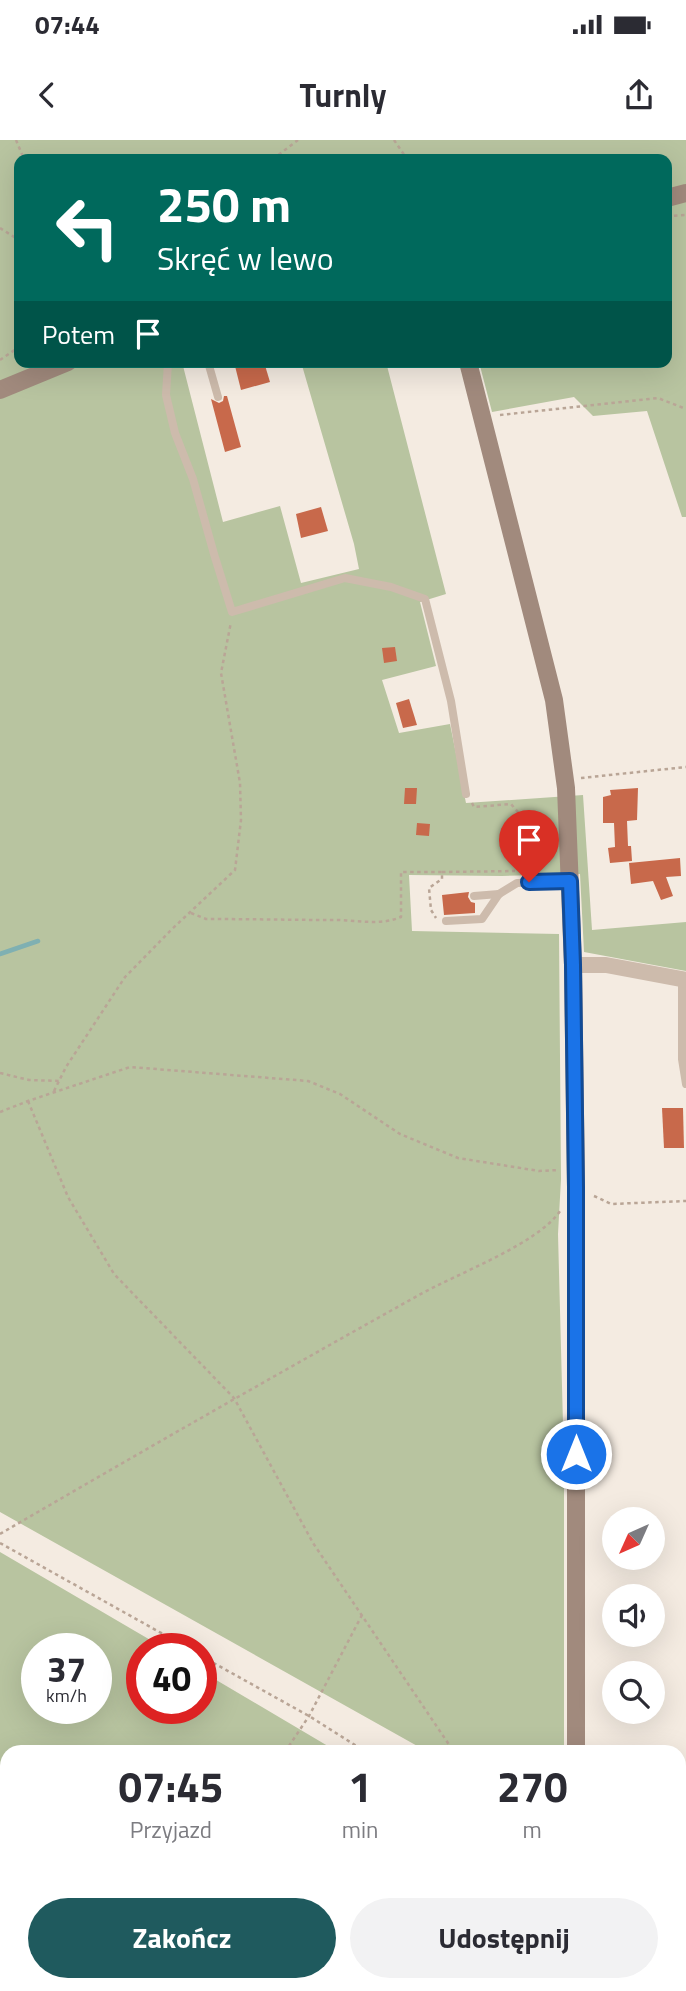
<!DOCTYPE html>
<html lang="pl">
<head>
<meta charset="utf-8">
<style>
	:root { --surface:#fff; --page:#f2f2f3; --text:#2b2b33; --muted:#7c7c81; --accent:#1f5a5e }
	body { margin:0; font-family:"Titillium Web",sans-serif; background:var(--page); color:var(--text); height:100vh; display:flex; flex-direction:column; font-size:26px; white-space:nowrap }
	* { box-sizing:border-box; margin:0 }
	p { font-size:23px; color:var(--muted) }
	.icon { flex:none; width:38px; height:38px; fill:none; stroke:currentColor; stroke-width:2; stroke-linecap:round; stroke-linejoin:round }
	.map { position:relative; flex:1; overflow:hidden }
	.drawer { position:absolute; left:0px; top:1605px; width:686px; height:247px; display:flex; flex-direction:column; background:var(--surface); border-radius:21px 21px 0 0; box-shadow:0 7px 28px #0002 }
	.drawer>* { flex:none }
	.top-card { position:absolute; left:14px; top:14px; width:658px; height:214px; border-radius:14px; box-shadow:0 7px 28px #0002; background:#00695c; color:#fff; overflow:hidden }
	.needle { width:46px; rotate:225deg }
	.fabs { position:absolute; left:602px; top:1367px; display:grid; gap:14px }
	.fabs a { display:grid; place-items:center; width:63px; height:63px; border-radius:50%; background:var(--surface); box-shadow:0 7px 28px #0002; font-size:35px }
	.speed { position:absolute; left:21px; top:1493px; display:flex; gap:14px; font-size:35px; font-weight:700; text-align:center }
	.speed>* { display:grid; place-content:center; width:91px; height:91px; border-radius:50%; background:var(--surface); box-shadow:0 7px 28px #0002; line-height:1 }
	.speed small { font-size:18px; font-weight:400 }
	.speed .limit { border:10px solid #d22; background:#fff; color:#111 }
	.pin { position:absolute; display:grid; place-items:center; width:60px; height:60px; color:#fff; margin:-72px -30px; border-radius:50% 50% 50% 0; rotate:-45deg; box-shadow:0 0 7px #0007 }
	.pin .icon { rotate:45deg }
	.me { position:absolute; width:77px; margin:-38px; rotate:0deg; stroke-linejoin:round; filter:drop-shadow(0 0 5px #0008) }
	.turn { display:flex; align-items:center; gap:24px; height:147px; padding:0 28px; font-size:32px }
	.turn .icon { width:91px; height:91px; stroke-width:2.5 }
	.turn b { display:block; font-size:49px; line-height:60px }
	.then { display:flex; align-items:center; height:66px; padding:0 28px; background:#0003; gap:14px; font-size:26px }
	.eta { display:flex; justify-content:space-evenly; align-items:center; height:119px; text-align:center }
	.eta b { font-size:42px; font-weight:700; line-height:49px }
	.primary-button { display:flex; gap:14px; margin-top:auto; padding:14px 28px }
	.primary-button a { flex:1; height:80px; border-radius:42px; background:var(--accent); color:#fff; font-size:28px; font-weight:700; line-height:80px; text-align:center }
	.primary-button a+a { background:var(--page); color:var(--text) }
	.status { display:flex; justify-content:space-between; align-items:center; height:49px; padding:0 35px; background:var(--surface); direction:ltr }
	.status svg { height:19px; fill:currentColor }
	header { display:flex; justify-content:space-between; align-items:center; height:91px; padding:0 28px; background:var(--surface); font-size:32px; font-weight:700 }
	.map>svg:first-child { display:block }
	.green { fill:#b8c4a0; fill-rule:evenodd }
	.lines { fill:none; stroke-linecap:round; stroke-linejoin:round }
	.stream { stroke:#7fb0b2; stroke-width:4.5 }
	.building { fill:#c8694b }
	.path { stroke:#b9a596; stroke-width:2.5; stroke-dasharray:3.5 3.5; stroke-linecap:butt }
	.lane { stroke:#cdbbac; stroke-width:8 }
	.street { stroke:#cdbbac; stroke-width:16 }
	.secondary { stroke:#a18a7d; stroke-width:18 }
	.route-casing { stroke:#114b97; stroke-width:18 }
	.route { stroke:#1a73e8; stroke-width:12 }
</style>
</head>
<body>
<div class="status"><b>07:44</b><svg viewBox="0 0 49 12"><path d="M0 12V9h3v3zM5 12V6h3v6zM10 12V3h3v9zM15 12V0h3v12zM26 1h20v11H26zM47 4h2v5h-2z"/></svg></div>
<header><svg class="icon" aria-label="back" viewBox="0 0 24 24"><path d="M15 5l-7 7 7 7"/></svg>Turnly<svg class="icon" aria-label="share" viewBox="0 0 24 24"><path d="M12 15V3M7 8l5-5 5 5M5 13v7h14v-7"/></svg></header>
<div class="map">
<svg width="686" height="1851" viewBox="0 0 686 1851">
	<rect width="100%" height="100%" fill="#f4ebe1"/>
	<g class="green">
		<polygon points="0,0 686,0 686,377 682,377 647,271 593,276 574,257 492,272 479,222 667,222 667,19 19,19 19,222 182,222 223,382 280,366 301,443 359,429 354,404 301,222 386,222 446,454 420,462 436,526 382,540 399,593 450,584 466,663 583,655 592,790 686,782 686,831 584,812 580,734 502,736 409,735 412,791 559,794 561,1039 558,1094 564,1322 564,1612 428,1612 0,1372"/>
		<path d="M0 1412 164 1508H142V1568H201V1531L338 1612H7V1844H513L514 1847 542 1851H0ZM96 1508V1568H37V1508Z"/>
		<polygon points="686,1827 686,1851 602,1851 625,1845 679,1844 679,1829"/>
	</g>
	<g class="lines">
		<polyline class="stream" points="0,814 38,801"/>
	</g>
	<g class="building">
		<polygon points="234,222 264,222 270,242 241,250"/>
		<polygon points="224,256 227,256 241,307 225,312 211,259 219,263 223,261"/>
		<polygon points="321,367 328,391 301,398 296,374"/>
		<polygon points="395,507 397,521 384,523 382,508"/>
		<polygon points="409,559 417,585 403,588 396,563"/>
		<polygon points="405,648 417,648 416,664 404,664"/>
		<polygon points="638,648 637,680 627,681 628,706 631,706 632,721 610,723 608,708 615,707 614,683 603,683 603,657 611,655 610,650"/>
		<polygon points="417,683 430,684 429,696 416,695"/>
		<polygon points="680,718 681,736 666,737 673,756 661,760 653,741 631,744 629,723"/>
		<polygon points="469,752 468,757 471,762 475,763 475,773 444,775 442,755"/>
		<polygon points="662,968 683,968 684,1008 664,1008"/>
	</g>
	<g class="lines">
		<g class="path">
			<polyline points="16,0 24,19"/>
			<polyline points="394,0 407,19"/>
			<polyline points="273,19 298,0"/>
			<polyline points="667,76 686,75"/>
			<polyline points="0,88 19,100"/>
			<polyline points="0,220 19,207"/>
			<polyline points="500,275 658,258 686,269"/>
			<polyline points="581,638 686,627"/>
			<polyline points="472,663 474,667 511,664 551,710"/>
			<polyline points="442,732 515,731"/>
			<path d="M191 773 206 779C249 779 293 780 336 780 358 780 380 786 401 777V732H442V739L429 748 431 770 436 778"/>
			<polyline points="0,933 29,940 60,941"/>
			<polyline points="54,951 66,927 125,837 171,790 235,730 241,680 240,643 221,533 231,482"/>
			<polyline points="28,961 68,1057 114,1134 234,1258 313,1403 454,1612"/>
			<polyline points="0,972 28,961 130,927 308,941 340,954 400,994 458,1018 539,1031 559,1030"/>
			<polyline points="594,1056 611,1064 686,1061"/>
			<path d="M0 1394C139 1313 279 1233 419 1155 456 1134 538 1104 560 1071"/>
			<polyline points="0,1403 188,1508"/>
			<polyline points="201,1516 309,1576 366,1612"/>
			<polyline points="285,1612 309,1576 362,1475"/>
			<polyline points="527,1844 528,1851"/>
			<polyline points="156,1851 159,1844"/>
		</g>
		<g class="lane">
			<polyline points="168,222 166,255 175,293 193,339 214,414 232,472 345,438 391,447 425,459 451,561 466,654"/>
			<polyline points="208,222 218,257"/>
			<polyline points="474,756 499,754"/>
			<polyline points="446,781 482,779 499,754 517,743 570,741"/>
			<polyline points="682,839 682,919 686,944"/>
		</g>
		<polyline class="street" points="573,825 606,825 686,840"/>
		<g class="secondary">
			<polyline points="667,58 686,53"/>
			<polyline points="468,222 554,560 566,648 573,825 576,1047 576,1612"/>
			<polyline points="0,250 68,222"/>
			<polyline points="574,1851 575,1844"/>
		</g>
	</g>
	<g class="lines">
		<g class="route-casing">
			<polyline id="route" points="529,742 570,741 573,825 576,1047 576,1314"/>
		</g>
		<use href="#route" class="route"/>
	</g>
</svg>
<div class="fabs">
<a><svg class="needle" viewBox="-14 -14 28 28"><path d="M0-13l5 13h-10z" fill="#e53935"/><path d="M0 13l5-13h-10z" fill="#7c7c81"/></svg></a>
<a><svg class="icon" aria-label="sound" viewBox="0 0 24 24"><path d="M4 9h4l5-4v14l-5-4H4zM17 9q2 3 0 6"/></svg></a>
<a><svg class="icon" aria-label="search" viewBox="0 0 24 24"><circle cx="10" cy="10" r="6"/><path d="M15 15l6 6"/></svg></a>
</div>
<div class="speed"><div>37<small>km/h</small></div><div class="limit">40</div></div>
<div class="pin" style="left:529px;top:742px;background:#d93025"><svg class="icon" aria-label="arrive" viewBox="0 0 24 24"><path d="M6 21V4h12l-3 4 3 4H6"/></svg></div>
<svg class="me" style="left:576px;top:1314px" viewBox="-20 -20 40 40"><circle r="17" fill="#1a73e8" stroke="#fff" stroke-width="3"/><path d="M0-11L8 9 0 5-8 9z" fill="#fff"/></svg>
<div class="top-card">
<div class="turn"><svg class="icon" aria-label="left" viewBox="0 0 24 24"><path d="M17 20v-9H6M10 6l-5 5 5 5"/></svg><div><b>250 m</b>Skręć w lewo</div></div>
<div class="then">Potem<svg class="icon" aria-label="arrive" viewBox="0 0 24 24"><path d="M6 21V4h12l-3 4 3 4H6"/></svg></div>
</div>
<section class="drawer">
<div class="eta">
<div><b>07:45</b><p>Przyjazd</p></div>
<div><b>1</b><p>min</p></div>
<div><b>270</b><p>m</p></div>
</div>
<div class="primary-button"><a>Zakończ</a><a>Udostępnij</a></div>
</section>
</div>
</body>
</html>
